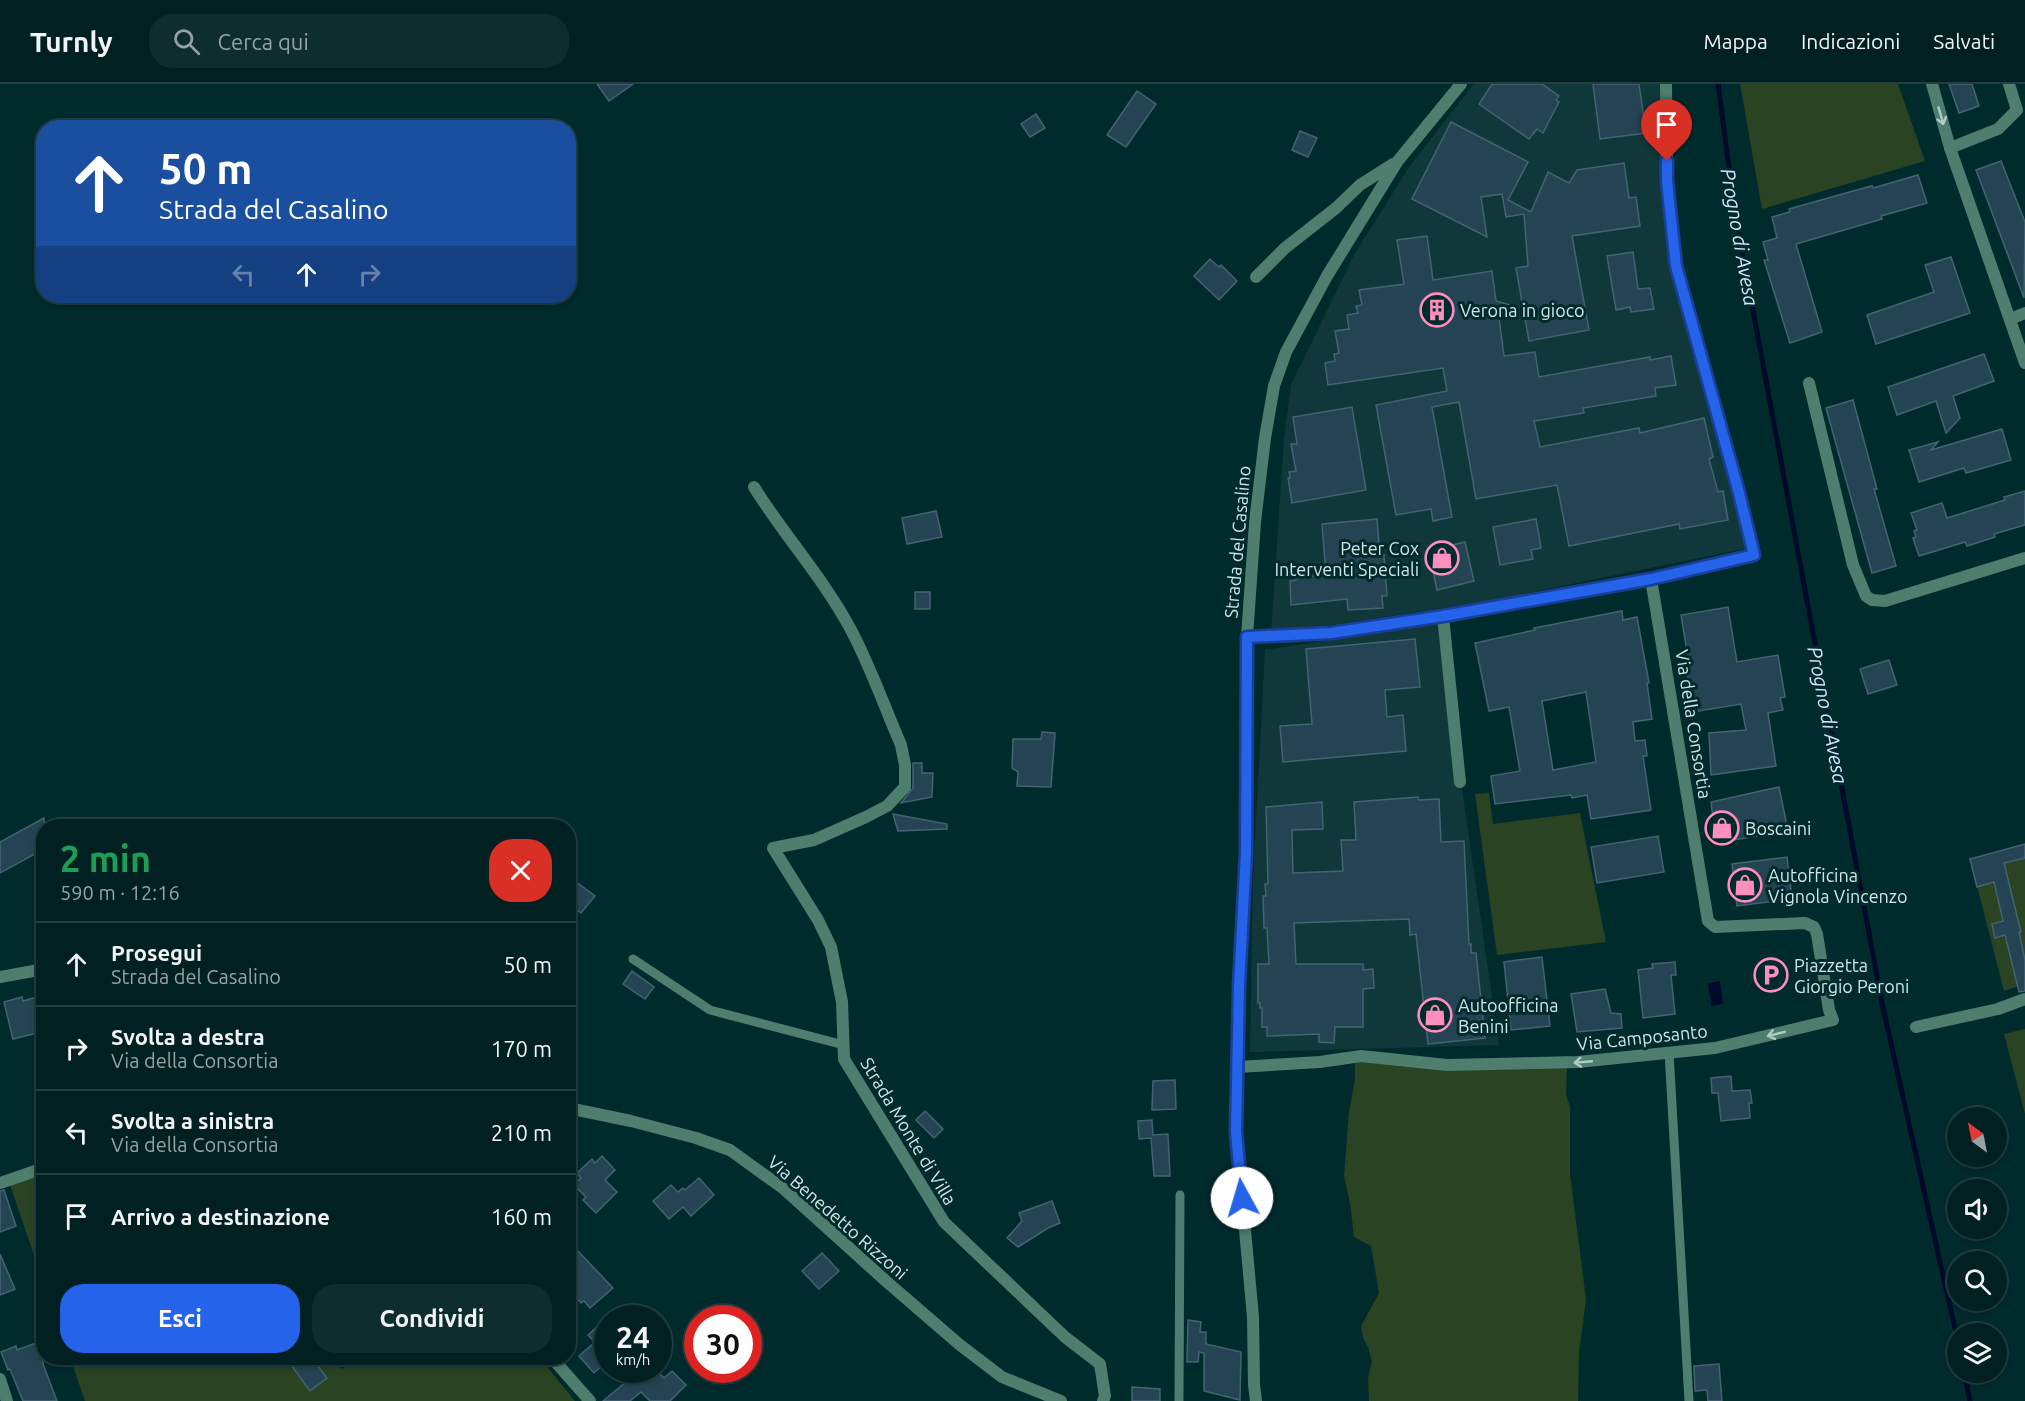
<!DOCTYPE html>
<html lang="it">
<head>
<meta charset="utf-8">
<style>
	:root { --surface:#002022; --page:#0e2d2f; --text:#f1f3f6; --muted:#95a3a5; --line:#223e40; --accent:#2563eb }
	body { margin:0; font-family:Ubuntu,sans-serif; background:var(--page); color:var(--text); height:100vh; display:flex; flex-direction:column; font-size:22px; white-space:nowrap }
	* { box-sizing:border-box; margin:0 }
	p { font-size:20px; color:var(--muted) }
	.icon { flex:none; width:33px; height:33px; fill:none; stroke:currentColor; stroke-width:2; stroke-linecap:round; stroke-linejoin:round }
	.map { position:relative; flex:1; overflow:hidden }
	.panel { position:absolute; left:36px; top:735px; width:540px; height:546px; display:flex; flex-direction:column; background:var(--surface); border-radius:24px; box-shadow:0 3px 9px #0003,0 0 0 2px var(--line) }
	.panel>* { flex:none }
	.banner { position:absolute; left:36px; top:36px; width:540px; height:183px; border-radius:24px; box-shadow:0 3px 9px #0003,0 0 0 2px var(--line); background:#1a4fa0; color:#fff; overflow:hidden }
	.needle { width:39px; rotate:328deg }
	.controls { position:absolute; left:1947px; top:1023px; display:grid; gap:12px }
	.controls a { display:grid; place-items:center; width:60px; height:60px; border-radius:50%; background:var(--surface); box-shadow:0 3px 9px #0003,0 0 0 2px var(--line); font-size:30px }
	.speed { position:absolute; left:594px; top:1221px; display:flex; gap:12px; font-size:30px; font-weight:700; text-align:center }
	.speed>* { display:grid; place-content:center; width:78px; height:78px; border-radius:50%; background:var(--surface); box-shadow:0 3px 9px #0003,0 0 0 2px var(--line); line-height:1 }
	.speed small { font-size:15px; font-weight:400 }
	.speed .limit { border:9px solid #d22; background:#fff; color:#111 }
	.pin { position:absolute; display:grid; place-items:center; width:51px; height:51px; color:#fff; margin:-62px -26px; border-radius:50% 50% 50% 0; rotate:-45deg; box-shadow:0 0 6px #0007 }
	.pin .icon { rotate:45deg }
	.me { position:absolute; width:66px; margin:-33px; rotate:354deg; stroke-linejoin:round; filter:drop-shadow(0 0 4px #0008) }
	.turn { display:flex; align-items:center; gap:21px; height:126px; padding:0 24px; font-size:27px }
	.turn .icon { width:78px; height:78px; stroke-width:2.5 }
	.turn b { display:block; font-size:42px; line-height:51px }
	.lanes { display:flex; align-items:center; height:57px; padding:0 24px; background:#0003; justify-content:center; gap:30px; direction:ltr }
	.lanes .off { opacity:.35 }
	.round { display:grid; place-items:center; flex:none; width:63px; height:63px; border-radius:24px; background:var(--page) }
	.summary { display:flex; align-items:center; justify-content:space-between; height:102px; padding:0 24px }
	h1 { font-size:36px; font-weight:700; line-height:45px; color:#1e9e55 }
	.primary-button { display:flex; gap:12px; margin-top:auto; padding:12px 24px }
	.primary-button a { flex:1; height:69px; border-radius:24px; background:var(--accent); color:#fff; font-size:24px; font-weight:700; line-height:69px; text-align:center }
	.primary-button a+a { background:var(--page); color:var(--text) }
	ul { padding:0; list-style:none }
	li { display:flex; align-items:center; gap:18px; height:84px; padding:0 24px; border-top:2px solid var(--line) }
	li div { flex:1 }
	li b { display:block; font-size:22px }
	li em { font-style:normal }
	header { display:flex; align-items:center; gap:36px; box-sizing:border-box; height:84px; padding:0 30px; background:var(--surface); border-bottom:2px solid var(--line) }
	header strong { font-size:28px }
	nav { display:flex; gap:33px; margin-inline-start:auto; font-size:21px }
	.search { width:420px; height:54px; background:var(--page); display:flex; align-items:center; gap:15px; box-sizing:border-box; padding:0 21px; border-radius:24px; color:var(--muted); font-size:22px }
	.map>svg:first-child { display:block }
	.built { fill:#10383b }
	.green { fill:#294323 }
	.water { fill:#00092a }
	.lines { fill:none; stroke-linecap:round; stroke-linejoin:round }
	.stream { stroke:#00092a; stroke-width:5 }
	.building { fill:#254453; stroke:#436373; stroke-width:1.5; fill-rule:evenodd }
	.lane { stroke:#4e7e6e; stroke-width:9 }
	.street { stroke:#4e7e6e; stroke-width:12 }
	.oneway { stroke:#b0cbc8 }
	.route-casing { stroke:#184099; stroke-width:15 }
	.route { stroke:#2563eb; stroke-width:10 }
	.labels { text-anchor:middle; dominant-baseline:central; stroke-width:6; stroke-linejoin:round; paint-order:stroke }
	.poi-label { font-size:18px; fill:#d0e5e6; stroke:#002b2d; text-anchor:start }
	.street-label { font-size:18px; fill:#d0e5e6; stroke:#002b2d }
	.water-label { font-size:20px; font-style:italic; fill:#d5e4fe; stroke:#002b2d }
</style>
</head>
<body>
<header>
<strong>Turnly</strong>
<div class="search"><svg class="icon" aria-label="search" viewBox="0 0 24 24"><circle cx="10" cy="10" r="6"/><path d="M15 15l6 6"/></svg>Cerca qui</div>
<nav><a>Mappa</a><a>Indicazioni</a><a>Salvati</a></nav>
</header>
<div class="map">
<svg width="2025" height="1317" viewBox="0 0 2025 1317">
	<rect width="100%" height="100%" fill="#002b2d"/>
	<g class="built">
		<polygon points="1474,0 1662,0 1681,182 1744,405 1748,464 1489,517 1271,550 1284,355 1291,301 1354,171 1409,83"/>
		<polygon points="1438,539 1499,961 1250,968 1253,795 1265,566"/>
	</g>
	<g class="green">
		<polygon points="1740,0 1898,0 1925,77 1762,125"/>
		<polygon points="1489,709 1493,740 1580,729 1606,858 1497,871 1475,710"/>
		<polygon points="2025,760 2025,900 2004,907 1970,775"/>
		<polygon points="2025,945 2025,1030 2004,950"/>
		<polygon points="1355,977 1567,983 1566,1010 1570,1023 1570,1090 1586,1215 1579,1269 1578,1317 1369,1317 1368,1293 1372,1278 1368,1263 1363,1254 1361,1242 1379,1209 1371,1162 1354,1153 1350,1119 1344,1092 1349,1028 1355,996"/>
		<polygon points="43,1090 43,1197 10,1101"/>
		<polygon points="70,1274 332,1274 342,1285 359,1274 540,1274 575,1317 85,1317"/>
	</g>
	<polygon class="water" points="1720,897 1723,920 1711,922 1708,899"/>
	<g class="lines">
		<g class="stream">
			<polyline points="1718,0 1735,130 1882,919 1958,1258"/>
			<polyline points="1964,1288 1970,1317"/>
		</g>
	</g>
	<g class="building">
		<polygon points="597,0 633,0 609,17"/>
		<polygon points="1492,0 1542,0 1559,12 1556,16 1559,18 1543,49 1537,45 1529,55 1479,20"/>
		<polygon points="1593,0 1639,0 1646,49 1600,55"/>
		<polygon points="1949,0 1972,0 1979,22 1959,29"/>
		<polygon points="1137,7 1156,20 1126,63 1107,51"/>
		<polygon points="1036,30 1045,44 1030,53 1021,40"/>
		<polygon points="1451,38 1528,78 1508,116 1531,128 1548,88 1569,99 1577,86 1624,79 1629,114 1636,113 1640,142 1572,152 1589,246 1529,257 1516,184 1528,182 1524,130 1506,133 1502,110 1481,113 1487,153 1412,115"/>
		<polygon points="1300,47 1317,54 1308,73 1292,66"/>
		<polygon points="2001,77 2025,138 2024,214 1976,86"/>
		<polygon points="1918,91 1927,119 1881,132 1882,135 1796,160 1822,248 1790,259 1764,176 1768,176 1763,158 1777,154 1772,133 1790,128 1789,125 1853,107 1872,102 1873,104"/>
		<polygon points="1427,152 1433,196 1492,187 1496,217 1517,223 1499,234 1504,272 1535,268 1539,293 1650,273 1650,276 1671,272 1676,301 1655,304 1656,312 1583,324 1584,329 1534,337 1540,363 1639,344 1640,349 1704,334 1713,373 1709,375 1718,408 1723,407 1728,436 1680,445 1679,440 1569,462 1557,401 1476,415 1459,318 1432,323 1452,433 1433,437 1431,425 1396,431 1376,321 1447,307 1443,284 1328,301 1325,279 1335,277 1334,270 1339,269 1335,247 1349,245 1347,231 1358,229 1356,222 1362,221 1359,206 1404,200 1397,156"/>
		<polygon points="1633,168 1638,205 1650,204 1654,225 1631,228 1630,223 1616,226 1607,172"/>
		<polygon points="1951,173 1970,229 1876,260 1867,231 1934,208 1925,181"/>
		<polygon points="1210,175 1219,183 1221,181 1237,197 1219,216 1194,192"/>
		<polygon points="1984,270 1994,297 1953,312 1960,334 1946,349 1936,317 1897,331 1888,303"/>
		<polygon points="1853,316 1877,405 1874,405 1896,482 1872,489 1826,324"/>
		<polygon points="1352,323 1366,406 1292,419 1288,394 1290,394 1289,388 1296,387 1291,360 1297,360 1293,333"/>
		<polygon points="2002,345 2011,376 1966,389 1964,384 1919,398 1909,366 1938,358 1931,366"/>
		<polygon points="2025,407 2025,441 1994,450 1995,453 1967,462 1965,458 1919,472 1913,454 1916,453 1914,447 1917,446 1911,429 1942,419 1947,434 2005,416 2004,413"/>
		<polygon points="936,427 942,453 907,460 902,434"/>
		<polygon points="1377,435 1380,472 1384,471 1387,512 1382,512 1383,524 1348,526 1347,515 1291,521 1290,497 1296,496 1296,493 1326,491 1322,440"/>
		<polygon points="1536,435 1541,464 1531,466 1533,475 1500,481 1493,443"/>
		<polygon points="1465,458 1474,497 1437,506 1429,467"/>
		<rect x="915" y="508" width="15" height="17"/>
		<polygon points="1728,523 1737,578 1778,571 1785,613 1780,614 1783,626 1768,629 1776,682 1711,691 1709,649 1746,646 1741,620 1693,628 1687,587 1690,586 1681,531"/>
		<path d="M1622 527 1623 536 1637 533 1649 599H1647L1652 635 1633 638 1635 657 1645 656 1647 672H1643L1651 726 1591 735 1587 711 1572 714 1571 711 1495 720 1491 692 1520 687 1509 623 1489 627 1475 559 1535 546 1534 544ZM1586 608 1596 678 1553 686 1542 617Z"/>
		<polygon points="1415,555 1420,603 1385,606 1387,633 1403,631 1406,667 1283,678 1280,642 1312,640 1306,565"/>
		<polygon points="1889,576 1897,601 1868,610 1860,585"/>
		<polygon points="1042,648 1055,649 1051,703 1017,702 1018,688 1012,684 1013,655 1041,655"/>
		<polygon points="913,679 922,679 922,689 933,689 932,713 901,719 913,704"/>
		<polygon points="1779,703 1788,747 1716,759 1711,718"/>
		<polygon points="1418,713 1419,716 1439,715 1441,758 1464,757 1469,860 1471,860 1471,869 1476,869 1485,954 1428,960 1416,850 1410,851 1409,835 1294,839 1296,880 1363,880 1363,886 1373,885 1374,904 1363,905 1363,943 1335,943 1334,959 1319,958 1319,950 1267,952 1267,943 1262,943 1262,924 1260,924 1260,919 1258,919 1258,880 1269,880 1267,844 1264,844 1263,812 1266,812 1265,800 1268,800 1266,723 1322,718 1323,745 1292,746 1293,789 1343,787 1341,756 1356,756 1354,718"/>
		<polygon points="893,730 947,740 947,745 898,747"/>
		<polygon points="44,734 44,765 0,789 0,758"/>
		<polygon points="1658,752 1664,788 1597,799 1591,763"/>
		<polygon points="2025,760 2025,774 2004,779 2021,848 2019,848 2025,876 2025,907 2019,908 2005,851 1995,854 1992,840 2003,837 1994,798 1977,803 1970,775"/>
		<polygon points="1787,773 1792,815 1737,822 1732,780"/>
		<polygon points="568,792 595,812 581,829 568,819"/>
		<polygon points="1542,873 1550,942 1511,946 1504,878"/>
		<polygon points="1675,878 1676,891 1671,891 1675,930 1643,934 1638,886 1653,884 1652,880"/>
		<polygon points="632,887 654,903 645,915 623,900"/>
		<polygon points="1605,905 1611,929 1621,930 1622,944 1577,948 1571,910"/>
		<polygon points="44,911 44,924 38,925 42,936 38,937 41,948 13,955 4,918 22,913 23,917"/>
		<polygon points="1731,992 1732,1007 1750,1006 1752,1019 1749,1019 1750,1034 1721,1037 1718,1009 1712,1009 1711,994"/>
		<polygon points="1175,996 1176,1025 1152,1026 1153,997"/>
		<polygon points="925,1027 943,1045 934,1054 916,1036"/>
		<polygon points="1152,1036 1153,1051 1168,1050 1170,1092 1154,1092 1151,1054 1139,1055 1138,1037"/>
		<polygon points="602,1072 615,1086 605,1096 617,1108 596,1129 583,1116 586,1113 574,1101 581,1094 577,1089 592,1075 595,1079"/>
		<polygon points="699,1094 714,1111 691,1132 683,1123 669,1135 653,1117 671,1101 678,1108 683,1104 685,1106"/>
		<polygon points="4,1106 16,1142 0,1148 0,1107"/>
		<polygon points="1052,1117 1060,1139 1048,1144 1018,1163 1007,1154 1022,1137 1019,1129"/>
		<polygon points="577,1166 613,1204 590,1224 584,1217 581,1219 579,1216 568,1225 568,1193 576,1186 568,1177 568,1173"/>
		<polygon points="822,1169 839,1187 819,1205 802,1187"/>
		<polygon points="0,1170 15,1205 0,1211"/>
		<polygon points="1188,1236 1201,1238 1200,1248 1206,1248 1206,1260 1241,1268 1240,1316 1204,1307 1204,1269 1199,1268 1198,1278 1187,1278"/>
		<polygon points="599,1241 608,1251 602,1257 608,1263 608,1276 594,1289 579,1272 595,1258 588,1251"/>
		<polygon points="44,1256 43,1280 57,1317 23,1317 10,1285 8,1286 1,1268 16,1262 17,1266"/>
		<polygon points="286,1274 312,1274 327,1294 310,1307"/>
		<polygon points="1719,1280 1722,1317 1708,1317 1707,1306 1695,1307 1694,1282"/>
		<polygon points="651,1286 656,1286 664,1294 672,1287 686,1301 670,1317 650,1317 641,1308 630,1317 603,1317 638,1288 642,1293"/>
		<polygon points="1132,1303 1160,1305 1160,1317 1132,1317"/>
	</g>
	<g class="lines">
		<g class="lane">
			<polyline points="633,875 710,926 844,961"/>
			<polyline points="1669,968 1689,1317"/>
			<polyline points="1179,1317 1180,1111"/>
		</g>
		<g class="street">
			<polyline points="1932,0 1950,64"/>
			<polyline points="2009,0 2017,26 1998,45 1950,64 2025,279"/>
			<polyline points="1256,193 1285,164 1336,124 1360,101 1393,80"/>
			<polyline points="2010,235 2025,229"/>
			<polyline points="1809,299 1853,481 1866,512 1872,516 1885,517 2025,474"/>
			<path d="M754 403C784 451 823 494 850 544 870 581 884 622 901 661L905 681V703L887 722 866 733 814 756 773 764 818 836 831 863 842 918 844 975 944 1138 1065 1253 1100 1280 1105 1312 1103 1317"/>
			<polyline points="1443,532 1460,698"/>
			<polyline points="1247,553 1331,549 1443,532 1651,495 1754,470 1738,405 1676,181 1667,97 1666,0"/>
			<polyline points="0,893 44,885"/>
			<polyline points="1916,943 1998,925 2025,915"/>
			<polyline points="1237,983 1320,978 1361,972 1447,981 1578,978 1715,964 1833,936 1829,926 1817,850 1814,843 1805,839 1715,843 1708,837 1651,495"/>
			<polyline points="568,1024 631,1037 696,1054 730,1066 784,1105 887,1198 960,1261 1002,1293 1061,1317"/>
			<polyline points="0,1099 44,1084"/>
			<polyline points="552,1274 590,1317"/>
			<polyline points="0,1295 7,1317"/>
			<polyline points="1256,1317 1254,1301 1253,1233 1236,1048 1239,902 1246,769 1247,553 1255,438 1265,354 1274,302 1286,268 1327,192 1397,78 1461,0"/>
		</g>
	</g>
	<defs><path id="oneway-shaft" d="M-6 0H5M1.5-3L5.5 0L1.5 3" fill="none" stroke-width="1.6" stroke-linecap="round" stroke-linejoin="round" transform="scale(1.5)"/></defs>
	<g class="oneway">
		<use href="#oneway-shaft" transform="translate(1941 32) rotate(74)"/>
		<use href="#oneway-shaft" transform="translate(1776 950) rotate(166)"/>
		<use href="#oneway-shaft" transform="translate(1583 978) rotate(175)"/>
	</g>
	<g class="lines">
		<g class="route-casing">
			<polyline id="route" points="1242,1114 1236,1048 1239,902 1246,769 1247,553 1331,549 1443,532 1651,495 1754,471 1738,405 1676,182 1667,97 1667,77"/>
		</g>
		<use href="#route" class="route"/>
	</g>
	<defs>
		<g id="building-ring" transform="scale(1.725)"><circle r="9.5" fill="#002b2d" stroke="#fd8ebe" stroke-width="1.5"/><path d="M-4-6H4V6H1V3H-1V6H-4ZM-2.5-4.3h1.7v1.8h-1.7ZM.8-4.3h1.7v1.8H.8ZM-2.5-1h1.7V.8h-1.7ZM.8-1h1.7V.8H.8Z" fill="#fd8ebe"/></g>
		<g id="shop-ring" transform="scale(1.725)"><circle r="9.5" fill="#002b2d" stroke="#fd8ebe" stroke-width="1.5"/><path d="M-5-2.5h2.3a2.7 3.5 0 0 1 5.4 0H5L5.5 6h-11ZM-1.5-2.5h3a1.5 2.3 0 0 0-3 0Z" fill="#fd8ebe"/></g>
		<g id="parking-ring" transform="scale(1.725)"><circle r="9.5" fill="#002b2d" stroke="#fd8ebe" stroke-width="1.5"/><path d="M-3.5-5.5H1a3.5 3.5 0 0 1 0 7H-1V5.5H-3.5ZM-1-3.4V-.6H.8a1.4 1.4 0 0 0 0-2.8Z" fill="#fd8ebe"/></g>
	</defs>
	<g fill-rule="evenodd">
		<use href="#building-ring" x="1437" y="226"/>
		<use href="#shop-ring" x="1442" y="474"/>
		<use href="#shop-ring" x="1722" y="744"/>
		<use href="#shop-ring" x="1745" y="801"/>
		<use href="#parking-ring" x="1771" y="891"/>
		<use href="#shop-ring" x="1435" y="931"/>
	</g>
	<g class="labels">
		<g class="poi-label">
			<text x="1460" y="226">Verona in gioco</text>
			<text x="1419" y="464" text-anchor="end">Peter Cox<tspan x="1419" dy="21">Interventi Speciali</tspan></text>
			<text x="1745" y="744">Boscaini</text>
			<text x="1768" y="791">Autofficina<tspan x="1768" dy="21">Vignola Vincenzo</tspan></text>
			<text x="1794" y="881">Piazzetta<tspan x="1794" dy="21">Giorgio Peroni</tspan></text>
			<text x="1458" y="921">Autoofficina<tspan x="1458" dy="21">Benini</tspan></text>
		</g>
		<g class="street-label">
			<text transform="translate(1237 458) rotate(-85)">Strada del Casalino</text>
			<text transform="translate(1694 640) rotate(81)">Via della Consortia</text>
			<text transform="translate(1642 953) rotate(-6)">Via Camposanto</text>
			<text transform="translate(909 1047) rotate(59)">Strada Monte di Villa</text>
			<text transform="translate(838 1133) rotate(41)">Via Benedetto Rizzoni</text>
		</g>
		<g class="water-label">
			<text transform="translate(1740 153) rotate(80)">Progno di Avesa</text>
			<text transform="translate(1828 631) rotate(79)">Progno di Avesa</text>
		</g>
	</g>
</svg>
<div class="controls">
<a><svg class="needle" viewBox="-14 -14 28 28"><path d="M0-13l5 13h-10z" fill="#e53935"/><path d="M0 13l5-13h-10z" fill="#95a3a5"/></svg></a>
<a><svg class="icon" aria-label="sound" viewBox="0 0 24 24"><path d="M4 9h4l5-4v14l-5-4H4zM17 9q2 3 0 6"/></svg></a>
<a><svg class="icon" aria-label="search" viewBox="0 0 24 24"><circle cx="10" cy="10" r="6"/><path d="M15 15l6 6"/></svg></a>
<a><svg class="icon" aria-label="layers" viewBox="0 0 24 24"><path d="M12 4l9 5-9 5-9-5zM3 14l9 5 9-5"/></svg></a>
</div>
<div class="speed"><div>24<small>km/h</small></div><div class="limit">30</div></div>
<div class="pin" style="left:1667px;top:77px;background:#d93025"><svg class="icon" aria-label="arrive" viewBox="0 0 24 24"><path d="M6 21V4h12l-3 4 3 4H6"/></svg></div>
<svg class="me" style="left:1242px;top:1114px" viewBox="-20 -20 40 40"><circle r="19" fill="#fff"/><path d="M0-13L10 11 0 6-10 11z" fill="#2563eb"/></svg>
<div class="banner">
<div class="turn"><svg class="icon" aria-label="ahead" viewBox="0 0 24 24"><path d="M12 20V5M6 11l6-6 6 6"/></svg><div><b>50 m</b>Strada del Casalino</div></div>
<div class="lanes"><svg class="icon off" aria-label="left" viewBox="0 0 24 24"><path d="M17 20v-9H6M10 6l-5 5 5 5"/></svg><svg class="icon" aria-label="ahead" viewBox="0 0 24 24"><path d="M12 20V5M6 11l6-6 6 6"/></svg><svg class="icon off" aria-label="right" viewBox="0 0 24 24"><path d="M7 20v-9h11M14 6l5 5-5 5"/></svg></div>
</div>
<section class="panel">
<div class="summary"><div><h1>2 min</h1><p>590 m · 12:16</p></div><a class="round" style="background:#d93025;color:#fff"><svg class="icon" aria-label="close" viewBox="0 0 24 24"><path d="M6 6l12 12M18 6L6 18"/></svg></a></div>
<ul>
<li><svg class="icon" aria-label="ahead" viewBox="0 0 24 24"><path d="M12 20V5M6 11l6-6 6 6"/></svg><div><b>Prosegui</b><p>Strada del Casalino</p></div><em>50 m</em></li>
<li><svg class="icon" aria-label="right" viewBox="0 0 24 24"><path d="M7 20v-9h11M14 6l5 5-5 5"/></svg><div><b>Svolta a destra</b><p>Via della Consortia</p></div><em>170 m</em></li>
<li><svg class="icon" aria-label="left" viewBox="0 0 24 24"><path d="M17 20v-9H6M10 6l-5 5 5 5"/></svg><div><b>Svolta a sinistra</b><p>Via della Consortia</p></div><em>210 m</em></li>
<li><svg class="icon" aria-label="arrive" viewBox="0 0 24 24"><path d="M6 21V4h12l-3 4 3 4H6"/></svg><div><b>Arrivo a destinazione</b></div><em>160 m</em></li>
</ul>
<div class="primary-button"><a>Esci</a><a>Condividi</a></div>
</section>
</div>
</body>
</html>
